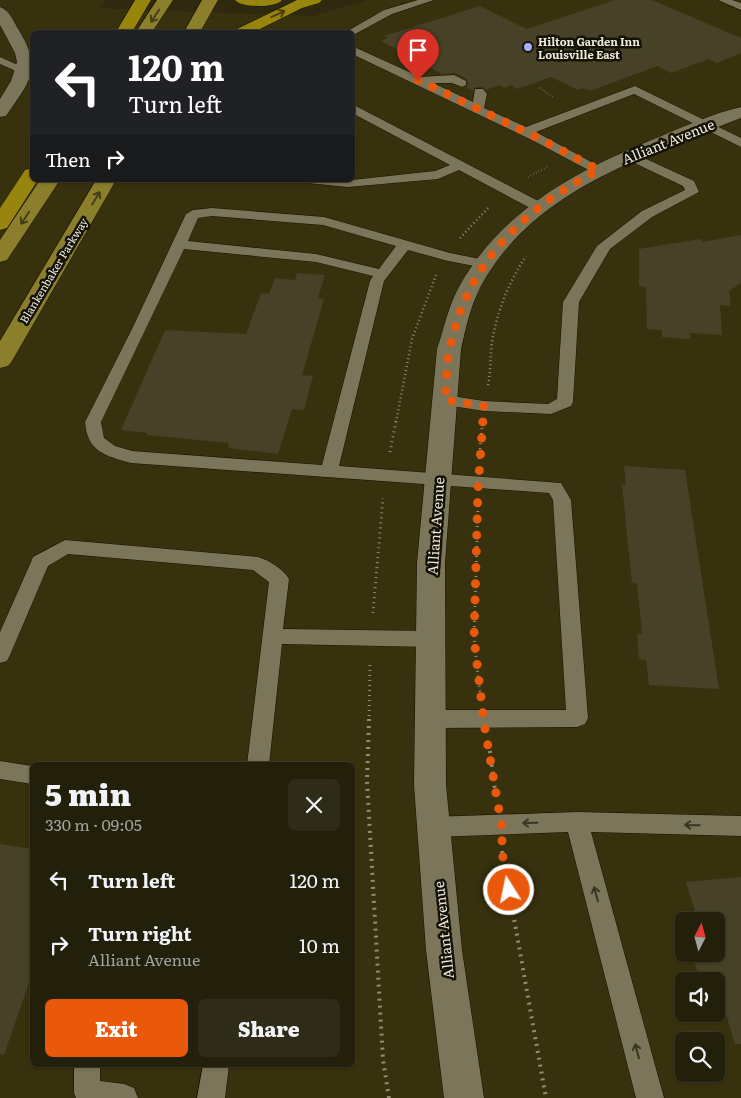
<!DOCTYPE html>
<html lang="en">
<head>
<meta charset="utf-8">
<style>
	:root { --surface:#221f0b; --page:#2e2c19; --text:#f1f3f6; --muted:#a2a29d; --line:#3f3d2c; --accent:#ea580c }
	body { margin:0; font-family:Literata,serif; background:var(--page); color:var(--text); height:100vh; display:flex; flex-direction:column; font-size:19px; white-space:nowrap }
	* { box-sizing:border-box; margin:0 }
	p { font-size:16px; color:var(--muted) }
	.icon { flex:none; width:28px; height:28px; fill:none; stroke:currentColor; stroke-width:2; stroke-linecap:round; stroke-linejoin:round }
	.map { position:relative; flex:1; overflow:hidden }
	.sheet { position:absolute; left:30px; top:762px; width:325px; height:305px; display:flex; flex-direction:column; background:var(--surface); border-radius:8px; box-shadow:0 1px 4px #0004,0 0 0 1px var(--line) }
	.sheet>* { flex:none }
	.guide { position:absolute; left:30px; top:30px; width:325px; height:152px; border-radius:8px; box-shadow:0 1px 4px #0004,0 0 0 1px var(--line); background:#202124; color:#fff; overflow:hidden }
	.needle { width:32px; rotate:6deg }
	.controls { position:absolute; left:675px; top:912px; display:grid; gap:10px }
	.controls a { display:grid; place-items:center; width:50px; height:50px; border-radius:8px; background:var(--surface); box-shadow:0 1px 4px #0004,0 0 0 1px var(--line); font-size:25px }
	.pin { position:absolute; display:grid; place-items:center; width:42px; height:42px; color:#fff; margin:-51px -21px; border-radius:50% 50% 50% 0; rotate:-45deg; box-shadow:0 0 5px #0007 }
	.pin .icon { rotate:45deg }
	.me { position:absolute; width:55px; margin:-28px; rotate:350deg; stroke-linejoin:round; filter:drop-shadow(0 0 4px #0008) }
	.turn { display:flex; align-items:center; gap:18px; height:105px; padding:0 15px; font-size:22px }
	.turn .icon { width:65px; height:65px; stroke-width:2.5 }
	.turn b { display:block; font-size:35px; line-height:42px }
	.then { display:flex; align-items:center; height:48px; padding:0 15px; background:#0003; gap:10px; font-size:19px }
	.round { display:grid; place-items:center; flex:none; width:52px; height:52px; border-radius:8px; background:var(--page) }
	.head { display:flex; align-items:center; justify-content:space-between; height:85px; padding:0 15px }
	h1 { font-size:30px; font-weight:800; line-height:38px }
	.primary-button { display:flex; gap:10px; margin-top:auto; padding:10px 15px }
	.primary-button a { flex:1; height:58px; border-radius:8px; background:var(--accent); color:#fff; font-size:20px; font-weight:800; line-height:58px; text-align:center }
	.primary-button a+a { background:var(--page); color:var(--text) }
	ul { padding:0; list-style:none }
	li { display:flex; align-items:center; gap:15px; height:65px; padding:0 15px }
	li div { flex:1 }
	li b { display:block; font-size:19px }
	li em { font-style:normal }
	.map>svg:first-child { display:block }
	.built { fill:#37310e; fill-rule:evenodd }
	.building { fill:#474227 }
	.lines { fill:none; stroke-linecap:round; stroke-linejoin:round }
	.lane-casing { stroke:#161100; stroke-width:1 }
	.street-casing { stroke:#161100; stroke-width:1 }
	.primary-casing { stroke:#161100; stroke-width:1 }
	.highway-casing { stroke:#161100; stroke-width:1 }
	.path-far3 { stroke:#918d78; stroke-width:2; stroke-dasharray:0.5 2.5; stroke-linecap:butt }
	.path-far2 { stroke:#918d78; stroke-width:2.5; stroke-dasharray:1 3; stroke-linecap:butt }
	.path-far1 { stroke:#918d78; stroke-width:3; stroke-dasharray:1 4; stroke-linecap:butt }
	.path { stroke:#918d78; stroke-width:4; stroke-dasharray:2 5; stroke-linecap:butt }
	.lane { fill:#7b765a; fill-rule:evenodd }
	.street { fill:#7b765a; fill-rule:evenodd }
	.primary { fill:#8c7f2c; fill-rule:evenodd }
	.highway { fill:#98850e; fill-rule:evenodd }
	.oneway { stroke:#49400a }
	.oneway2 { stroke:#443e16 }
	.oneway3 { stroke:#383524 }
	.route { stroke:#ea580c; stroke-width:9; stroke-dasharray:0 16.2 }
	.poi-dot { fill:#a8b0fc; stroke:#141207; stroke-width:2 }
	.labels { text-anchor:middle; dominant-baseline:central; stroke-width:5; stroke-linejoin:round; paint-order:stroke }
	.far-poi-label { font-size:11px; font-weight:bold; fill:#edeadb; stroke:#141207; text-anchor:start }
	.far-street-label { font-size:11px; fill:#edeadb; stroke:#141207 }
	.street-label { font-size:14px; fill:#edeadb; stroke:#141207 }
</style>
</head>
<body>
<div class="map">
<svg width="741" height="1098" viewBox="0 0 741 1098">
	<rect width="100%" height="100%" fill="#2e290f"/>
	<path class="built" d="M0 0H106L98 8 313 16 367 0H741V1098H0ZM32 32H352V180H32ZM32 765H352V1065H32ZM684 921H716V954H684ZM684 981H716V1014H684ZM684 1041H716V1074H684Z"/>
	<g class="building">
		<polygon points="615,0 652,0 741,38 741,53 717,63 709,59 671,73 657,66 590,91 584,88 578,90 551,77 517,89 511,85 504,88 499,85 486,90 483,87 475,87 473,91 466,87 468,85 467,79 455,73 442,74 381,41 388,38 384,36 480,6 527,29"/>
		<polygon points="741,235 741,283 729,291 731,306 720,305 722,335 690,333 690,339 662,337 662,330 647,329 646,287 639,286 639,249 700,239 703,242"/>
		<polygon points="297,273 325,275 318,298 324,299 302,375 313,376 304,410 292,409 278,454 228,448 229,443 147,435 147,433 121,430 165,330 246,334 261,293 269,294 275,278 295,280"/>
		<polygon points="624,466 685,470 719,689 649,685 646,660 639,659 637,634 642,634 637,584 632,583 622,484 626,485"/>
		<polygon points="0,844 32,849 32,974 4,1055 0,1054"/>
		<polygon points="741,877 741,1044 735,1044 716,981 700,981 692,954 716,954 716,921 698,921 686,882"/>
	</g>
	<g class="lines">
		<g class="lane-casing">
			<g id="lane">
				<polygon points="418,0 434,0 392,14 355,34 346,32 384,10"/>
				<polygon points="718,0 732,0 741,3 741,10"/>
				<polygon points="352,46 420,77 454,75 466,81 466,85 462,87 452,83 433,83 473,102 475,89 483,89 487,94 484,108 526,127 635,86 741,138 741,147 634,94 536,132 606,170 604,173 594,173 532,140 352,54"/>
				<polygon points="0,57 29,70 31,72 25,75 0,64"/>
				<polygon points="352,104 544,204 546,207 544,210 534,210 459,170 438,179 348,187 308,183 306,180 352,180 435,171 450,165 352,113"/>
				<polygon points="631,152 694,181 699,192 652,217 610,249 579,302 573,402 571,406 551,414 484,411 439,404 437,400 439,396 445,395 484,401 548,404 557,399 563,302 597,246 642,211 685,190 683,186 626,159 625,156"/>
				<path d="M212 208 324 217 450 253 490 261 492 264 490 267 485 268 448 261 408 250 384 281 339 466 561 483 571 500 588 718 585 724 577 727 430 728 422 725 419 719 422 713 430 710H566L553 500 549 493 131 463C106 456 87 452 85 422L132 329 186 214 193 210ZM212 216 323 225 396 246 379 269 316 254 188 241 198 218ZM184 249 316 262 373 276 370 281 322 465 132 451 115 446 104 438 101 422Z"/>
				<path d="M65 540 258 557C269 560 283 569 289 579L283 629 431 631 438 634 441 639 438 644 431 647 282 644 269 765H247L269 582 253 570 68 554 48 566 10 655 7 661 0 663V632L31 562 33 557Z"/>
				<polygon points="0,761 32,766 32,784 0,779"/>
				<polygon points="577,812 741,816 741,836 591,832 664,1098 636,1098 568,832 433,837 425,834 422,827 425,820 433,817"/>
				<polygon points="74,1065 100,1065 100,1081 124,1084 134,1088 138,1098 76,1098 74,1093"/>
				<polygon points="203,1065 229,1065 225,1098 197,1098"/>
			</g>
		</g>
		<g class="street-casing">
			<g id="street">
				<path d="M0 7C9 10 13 20 17 27 43 69 32 78 6 116L0 117V99L11 81 17 62 15 53 0 25Z"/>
				<path d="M741 107V118C646 156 535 189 482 284 471 304 466 327 461 349L445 563 446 785 462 950 484 1098H444L426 950 414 785 417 563 437 349C444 328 449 304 460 285 502 211 573 173 649 141 679 129 710 114 741 107Z"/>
			</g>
		</g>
		<g class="primary-casing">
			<g id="primary">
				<polygon points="157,0 173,0 152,32 136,32"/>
				<polygon points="202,0 218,0 200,32 184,32"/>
				<polygon points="40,180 60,180 7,260 0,262 0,240"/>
				<polygon points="96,180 116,180 12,361 8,366 0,368 0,341"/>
			</g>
		</g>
		<g class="highway-casing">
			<g id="highway">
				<polygon points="135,0 151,0 132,32 116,32"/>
				<path d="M235 0H282C276 8 241 8 235 0Z"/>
				<polygon points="297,0 322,0 319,3 302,8 254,32 235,32 237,29"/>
				<polygon points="32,168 32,180 38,180 7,228 0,230 0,208 25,170"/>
			</g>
		</g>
		<g class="path-far3">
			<polyline points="540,88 554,98"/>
			<polyline points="528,177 547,167"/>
		</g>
		<g class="path-far2">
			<polyline points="460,238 490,206"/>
			<path d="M488 385C491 371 490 357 492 342 497 311 509 282 526 256"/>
			<polyline points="396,422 412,339 436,275"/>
		</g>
		<g class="path-far1">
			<polyline points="390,452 396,421"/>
			<polyline points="479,459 482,428"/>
			<polyline points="478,506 474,638 480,694"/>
			<polyline points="373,613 383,498"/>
			<polyline points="369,721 370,662"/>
		</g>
		<g class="path">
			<polyline points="369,719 367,781 383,1060 389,1098"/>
			<polyline points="489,744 496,798"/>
			<polyline points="502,851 546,1098"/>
		</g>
		<use href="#lane" class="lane"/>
		<use href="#street" class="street"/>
		<use href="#primary" class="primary"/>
		<use href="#highway" class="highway"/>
	</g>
	<defs><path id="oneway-shaft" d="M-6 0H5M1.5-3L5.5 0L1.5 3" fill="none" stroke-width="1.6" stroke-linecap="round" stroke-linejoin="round" transform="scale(1.25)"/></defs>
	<use class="oneway" href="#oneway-shaft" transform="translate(278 14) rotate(-25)"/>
	<g class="oneway2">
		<use href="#oneway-shaft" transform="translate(155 16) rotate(123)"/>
		<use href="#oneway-shaft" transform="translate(96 198) rotate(-59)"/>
		<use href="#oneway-shaft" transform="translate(25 218) rotate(123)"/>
	</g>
	<g class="oneway3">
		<use href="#oneway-shaft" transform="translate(530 823) rotate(179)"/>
		<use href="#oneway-shaft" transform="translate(692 825) rotate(-179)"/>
		<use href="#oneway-shaft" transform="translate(596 894) rotate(-105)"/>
		<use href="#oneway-shaft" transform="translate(637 1051) rotate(-105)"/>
	</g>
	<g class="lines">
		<path class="route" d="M418 80 536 137 599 170C524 208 468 262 450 347 446 364 447 383 445 400L484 406 478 489 474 638 484 723 502 828V852L509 890"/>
	</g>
	<circle class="poi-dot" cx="528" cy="47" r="5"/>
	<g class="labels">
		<g class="far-poi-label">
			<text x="538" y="41">Hilton Garden Inn<tspan x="538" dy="13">Louisville East</tspan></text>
		</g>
		<g class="far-street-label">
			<text transform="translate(53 270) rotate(-59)">Blankenbaker Parkway</text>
		</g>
		<g class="street-label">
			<text transform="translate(668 141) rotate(-22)">Alliant Avenue</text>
			<text transform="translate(435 526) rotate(-86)">Alliant Avenue</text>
			<text transform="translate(443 930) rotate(-96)">Alliant Avenue</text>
		</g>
	</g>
</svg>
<div class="controls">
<a><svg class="needle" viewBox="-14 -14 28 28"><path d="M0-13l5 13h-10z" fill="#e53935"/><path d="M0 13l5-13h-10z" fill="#a2a29d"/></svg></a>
<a><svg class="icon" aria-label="sound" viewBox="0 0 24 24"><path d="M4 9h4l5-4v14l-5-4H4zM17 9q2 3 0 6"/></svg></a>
<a><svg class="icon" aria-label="search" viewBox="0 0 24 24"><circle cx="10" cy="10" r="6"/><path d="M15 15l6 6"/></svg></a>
</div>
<div class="pin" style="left:418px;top:80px;background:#d93025"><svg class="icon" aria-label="arrive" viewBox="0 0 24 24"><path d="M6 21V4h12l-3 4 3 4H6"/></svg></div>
<svg class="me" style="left:509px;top:890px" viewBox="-20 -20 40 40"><circle r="17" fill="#ea580c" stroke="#fff" stroke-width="3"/><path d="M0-11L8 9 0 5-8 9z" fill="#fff"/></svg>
<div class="guide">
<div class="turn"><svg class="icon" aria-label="left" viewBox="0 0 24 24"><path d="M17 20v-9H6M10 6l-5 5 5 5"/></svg><div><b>120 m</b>Turn left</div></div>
<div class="then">Then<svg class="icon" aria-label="right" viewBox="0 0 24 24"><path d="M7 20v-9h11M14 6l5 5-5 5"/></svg></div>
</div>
<section class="sheet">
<div class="head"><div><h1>5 min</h1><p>330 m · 09:05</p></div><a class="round"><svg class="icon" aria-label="close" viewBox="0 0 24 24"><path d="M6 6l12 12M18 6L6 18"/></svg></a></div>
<ul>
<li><svg class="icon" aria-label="left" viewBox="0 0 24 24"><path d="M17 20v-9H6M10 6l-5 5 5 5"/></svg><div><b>Turn left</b></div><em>120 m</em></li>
<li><svg class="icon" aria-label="right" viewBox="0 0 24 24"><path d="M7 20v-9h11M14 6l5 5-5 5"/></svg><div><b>Turn right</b><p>Alliant Avenue</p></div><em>10 m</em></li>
</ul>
<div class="primary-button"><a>Exit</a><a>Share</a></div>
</section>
</div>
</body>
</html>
